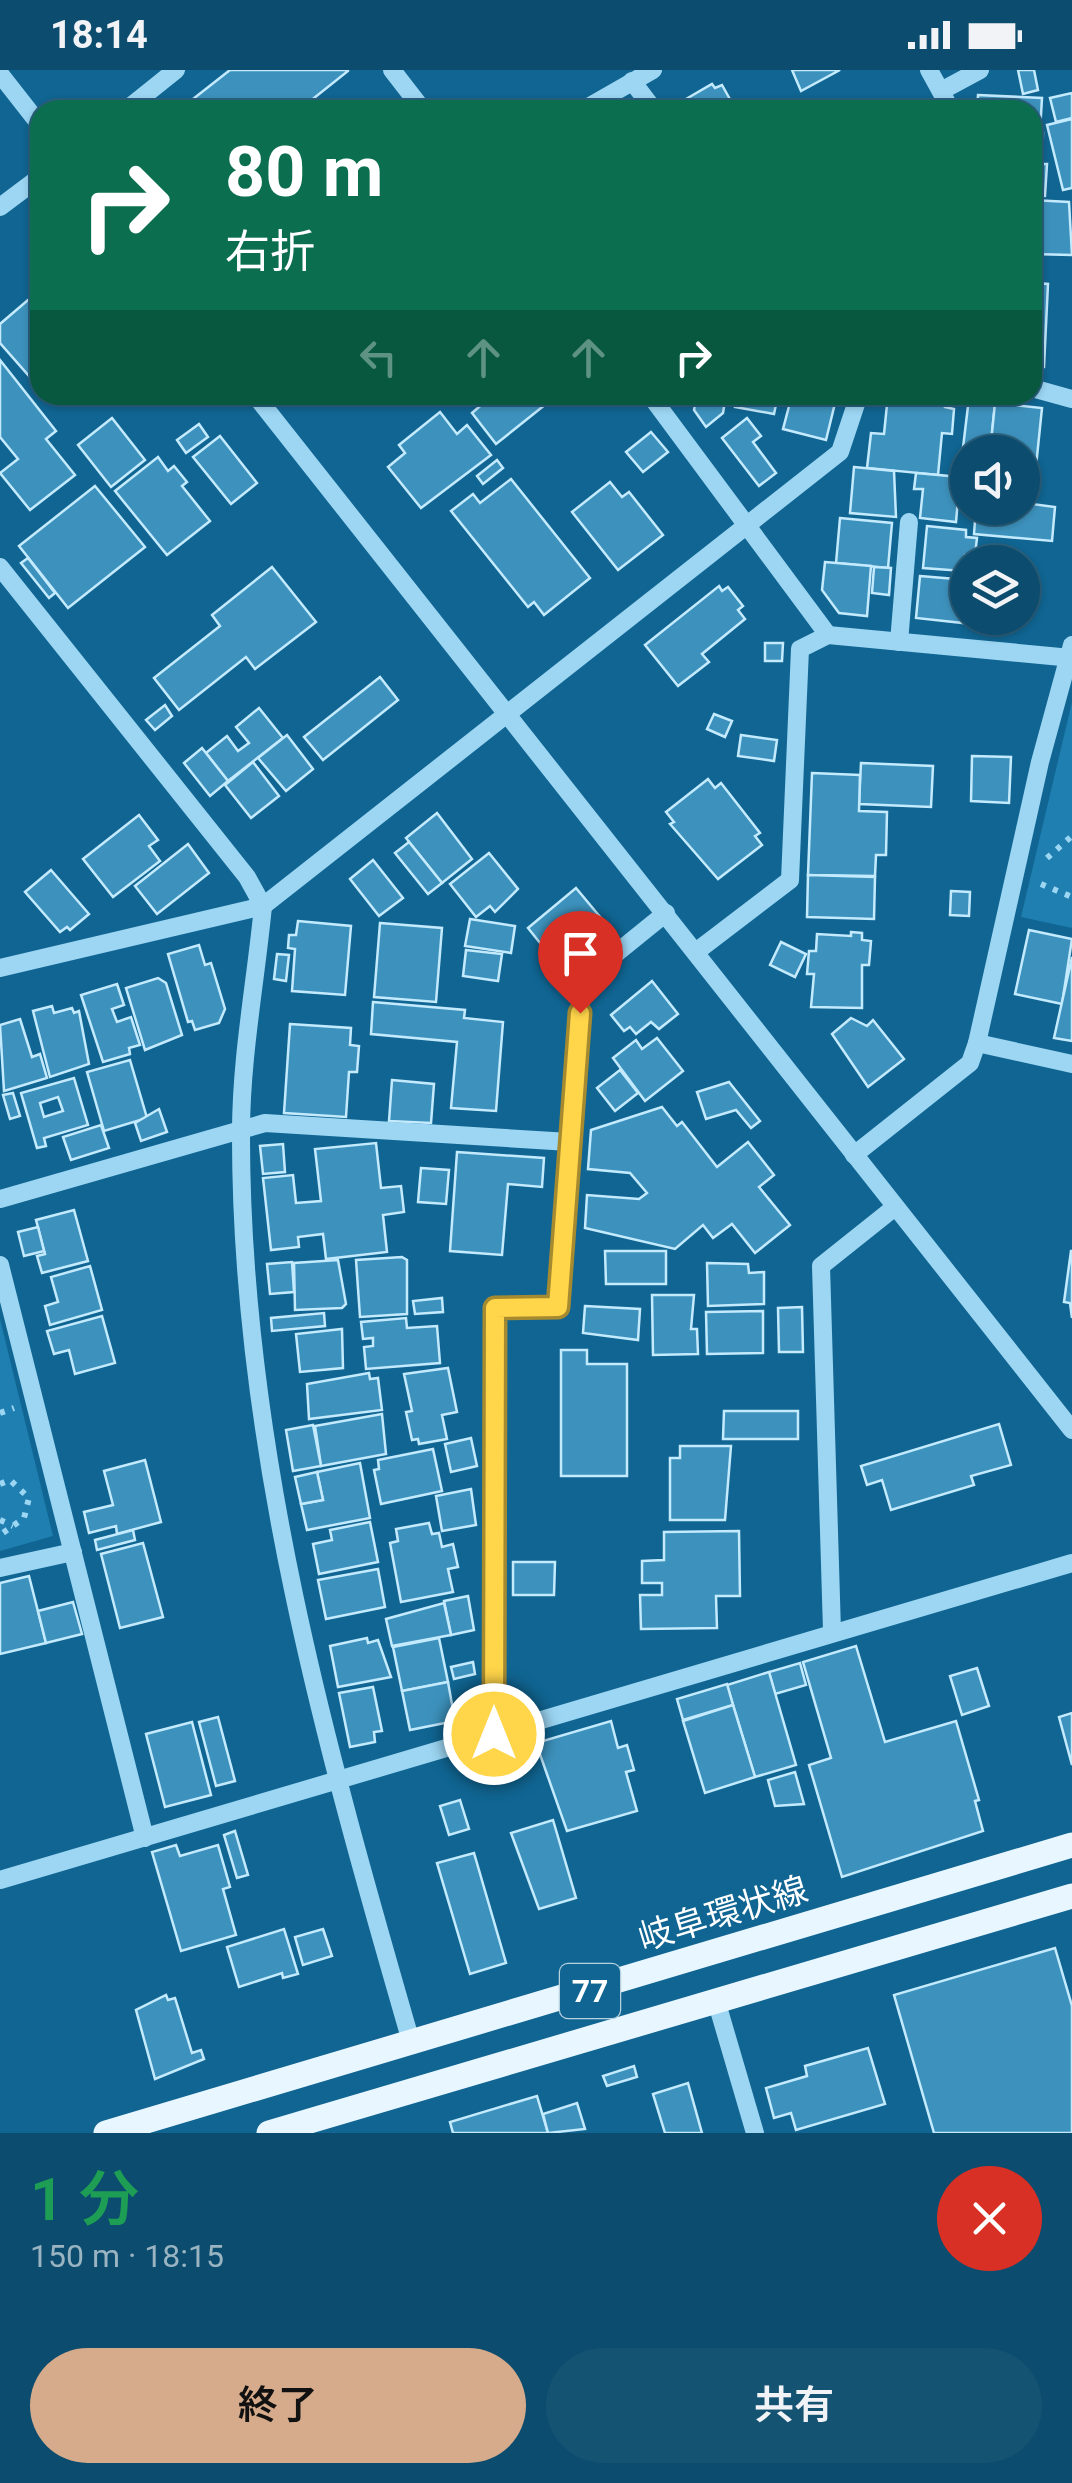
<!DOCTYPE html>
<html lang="ja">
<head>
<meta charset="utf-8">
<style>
	:root { --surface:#0c4c6e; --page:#155373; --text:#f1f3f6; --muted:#9ab4c2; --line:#2c6381; --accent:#d6ab8b }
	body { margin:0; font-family:Roboto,"Noto Sans JP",sans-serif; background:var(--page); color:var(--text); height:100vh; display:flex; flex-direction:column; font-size:38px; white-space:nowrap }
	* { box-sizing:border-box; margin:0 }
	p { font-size:32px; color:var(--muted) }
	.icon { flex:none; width:55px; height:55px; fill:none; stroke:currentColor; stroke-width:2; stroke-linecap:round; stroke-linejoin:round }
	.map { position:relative; height:2063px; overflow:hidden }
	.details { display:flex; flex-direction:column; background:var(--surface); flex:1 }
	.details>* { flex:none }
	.guide { position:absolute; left:30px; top:30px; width:1012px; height:305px; border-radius:30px; box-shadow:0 2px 8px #0004,0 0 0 2px var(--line); background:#0b6e4f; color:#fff; overflow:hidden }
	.fabs { position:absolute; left:950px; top:365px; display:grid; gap:20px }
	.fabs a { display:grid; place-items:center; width:90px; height:90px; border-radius:50%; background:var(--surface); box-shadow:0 2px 8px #0004,0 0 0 2px var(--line); font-size:50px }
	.pin { position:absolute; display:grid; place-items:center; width:85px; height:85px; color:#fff; margin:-102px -42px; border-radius:50% 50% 50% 0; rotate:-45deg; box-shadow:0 0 10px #0007 }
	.pin .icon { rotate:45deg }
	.me { position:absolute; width:110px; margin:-55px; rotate:0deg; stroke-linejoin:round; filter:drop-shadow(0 0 8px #0008) }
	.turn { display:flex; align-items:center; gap:35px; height:210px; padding:0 30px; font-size:45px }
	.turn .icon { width:130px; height:130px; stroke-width:2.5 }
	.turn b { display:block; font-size:70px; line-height:85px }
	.lanes { display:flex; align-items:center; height:95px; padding:0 30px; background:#0003; justify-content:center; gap:50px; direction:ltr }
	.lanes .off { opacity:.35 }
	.round { display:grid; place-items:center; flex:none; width:105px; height:105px; border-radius:52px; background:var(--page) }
	.headline { display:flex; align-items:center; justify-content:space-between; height:170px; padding:0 30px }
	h1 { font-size:60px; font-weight:600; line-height:75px; color:#1e9e55 }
	.cta { display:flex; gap:20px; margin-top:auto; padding:20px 30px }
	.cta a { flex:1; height:115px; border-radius:60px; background:var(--accent); color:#111; font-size:40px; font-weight:600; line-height:115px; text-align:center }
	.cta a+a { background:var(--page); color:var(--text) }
	.status { display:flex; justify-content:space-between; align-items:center; height:70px; padding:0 50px; background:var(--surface); direction:ltr }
	.status svg { height:28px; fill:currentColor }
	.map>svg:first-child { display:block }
	.green { fill:#1e7fb0 }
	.building { fill:#3d92bd; stroke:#c4eafe; stroke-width:2.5; fill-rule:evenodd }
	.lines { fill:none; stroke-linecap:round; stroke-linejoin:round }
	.path { stroke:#9cd6f3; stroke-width:6; stroke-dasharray:5 8; stroke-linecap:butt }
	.minor { stroke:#9cd6f3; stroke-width:18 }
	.major { stroke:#e8f6ff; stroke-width:25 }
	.route-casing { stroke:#a68a30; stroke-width:25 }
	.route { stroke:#ffd54a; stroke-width:18 }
	.labels { text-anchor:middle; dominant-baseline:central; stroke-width:10; stroke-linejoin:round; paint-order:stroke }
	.shield { fill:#106592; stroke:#b7d1de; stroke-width:2.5 }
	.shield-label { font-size:32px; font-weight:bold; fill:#fff }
	.street-label { font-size:35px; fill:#fff; stroke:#106592 }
</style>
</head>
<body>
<div class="status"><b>18:14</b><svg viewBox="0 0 49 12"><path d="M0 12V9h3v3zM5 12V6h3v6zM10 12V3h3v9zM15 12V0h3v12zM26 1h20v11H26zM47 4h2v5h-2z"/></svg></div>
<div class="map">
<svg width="1072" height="2063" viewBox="0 0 1072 2063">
	<rect width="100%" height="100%" fill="#106592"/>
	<g class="green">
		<polygon points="1072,632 1072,858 1021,847"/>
		<polygon points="0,1249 53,1466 0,1481"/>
	</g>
	<g class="building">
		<polygon points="230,0 348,0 348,1 299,40 179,40"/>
		<polygon points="792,0 840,0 801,21"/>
		<polygon points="1018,0 1034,0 1038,20 1023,24"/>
		<polygon points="712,14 715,18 722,15 736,40 667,40 664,35 670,31 674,36"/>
		<polygon points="1072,23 1072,48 1056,52 1050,28"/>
		<polygon points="978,25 1042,28 1040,62 1032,62 1032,40 977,40"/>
		<polygon points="1072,49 1072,118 1063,120 1047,55"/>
		<polygon points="1032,62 1043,63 1042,94 1032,94"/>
		<polygon points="1032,94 1047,94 1045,126 1032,125"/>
		<polygon points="1032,130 1069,132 1072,185 1032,184"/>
		<polygon points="1032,196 1037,196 1036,213 1048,214 1044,297 1032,297"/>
		<polygon points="35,224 40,230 40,297 29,306 0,273 0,254"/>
		<polygon points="0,290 56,361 46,369 75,405 30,440 0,403 18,389 0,367"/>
		<polygon points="469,325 539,325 546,334 496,374 472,343 479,337"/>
		<polygon points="697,325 726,325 723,343 706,357 694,340"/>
		<polygon points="737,325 778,325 774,344 735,337"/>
		<polygon points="792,325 837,325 826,370 783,359"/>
		<polygon points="888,325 946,325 945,337 954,339 952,364 942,363 938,405 867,398 871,363 884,364"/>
		<polygon points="951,325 996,325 990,382 962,386 968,336 950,334"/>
		<polygon points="995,333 1042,338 1034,416 1022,415 1022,382 990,382"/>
		<polygon points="440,342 457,364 467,355 491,385 421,438 388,397 405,383 399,375"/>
		<polygon points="112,348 145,390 111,417 78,375"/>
		<polygon points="747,348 761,366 753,372 776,403 759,416 722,368"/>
		<polygon points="199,354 208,367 186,383 177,370"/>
		<polygon points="651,362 668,382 643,402 626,382"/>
		<polygon points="220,366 257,413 231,434 193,387"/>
		<polygon points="158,387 168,401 174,396 187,412 182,416 210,451 167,485 115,421"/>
		<polygon points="497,390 503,398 483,414 477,406"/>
		<polygon points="854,397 894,401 896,447 850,443"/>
		<polygon points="916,403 960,407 956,452 920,448 923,419 914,419"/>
		<polygon points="511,409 590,508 544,545 534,532 528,537 451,441 473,424 480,433"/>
		<polygon points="610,412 622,427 629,422 663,465 618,500 572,442"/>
		<polygon points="1022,415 1034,416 1032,434 1055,437 1052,471 974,464 976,438 1022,438"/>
		<polygon points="95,416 145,477 68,538 19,476"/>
		<polygon points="840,448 892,453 888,498 836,493"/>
		<polygon points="927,456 966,460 966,467 977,468 975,485 965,485 963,501 923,498"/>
		<polygon points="28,488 55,523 49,528 21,493"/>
		<polygon points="825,492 871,496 867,546 839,543 822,520"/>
		<polygon points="272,497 316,552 255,599 246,587 179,640 154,608 220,556 212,545"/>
		<polygon points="874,497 891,498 889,525 872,523"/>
		<polygon points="920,506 967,510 963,553 916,548"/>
		<polygon points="719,516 722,521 728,517 743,536 738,540 745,549 702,584 709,592 678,616 645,575"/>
		<polygon points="765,573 783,573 782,591 765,591"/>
		<polygon points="380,607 398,630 323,690 304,667"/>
		<polygon points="165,635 172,646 155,660 146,650"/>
		<polygon points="259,638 283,668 228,711 206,683 227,666 238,681 249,673 236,657"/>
		<polygon points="714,644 732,651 725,667 707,659"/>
		<polygon points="287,665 313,699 286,721 258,688"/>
		<polygon points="741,665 777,670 774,691 738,686"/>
		<polygon points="202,678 228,711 210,726 184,693"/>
		<polygon points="972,686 1011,687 1009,733 971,731"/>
		<polygon points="253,692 279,726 251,748 225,715"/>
		<polygon points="861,693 933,696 931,737 859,734"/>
		<polygon points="812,703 860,705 859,741 887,742 886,785 876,785 875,806 808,805"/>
		<polygon points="708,709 715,718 721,713 760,763 755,766 762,775 718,809 670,754 674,752 666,742"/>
		<polygon points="437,743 472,789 442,813 406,768"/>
		<polygon points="139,745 158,770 149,776 160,791 113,827 83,789"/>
		<polygon points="409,772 442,813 428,824 395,783"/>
		<polygon points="188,774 209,803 157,844 135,816"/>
		<polygon points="489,783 518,819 495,842 490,836 476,847 450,814"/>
		<polygon points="373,790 403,828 379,846 350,809"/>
		<polygon points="51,800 89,844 70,860 67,857 60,862 25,822"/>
		<polygon points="808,805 875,807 874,849 807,847"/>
		<polygon points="576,818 601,848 593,854 607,870 565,904 528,858"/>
		<polygon points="951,821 970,822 969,846 950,845"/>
		<polygon points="470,849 515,856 511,883 465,876"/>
		<polygon points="298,851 351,856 345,925 292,921 295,879 288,878 289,865 296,865"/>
		<polygon points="380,853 442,858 436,932 374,927"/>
		<polygon points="1029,860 1072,869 1062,934 1015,924"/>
		<polygon points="851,862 862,863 862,870 871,871 869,895 862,895 862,938 811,937 814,904 807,904 809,881 816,881 817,864 851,866"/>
		<polygon points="781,872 806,884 795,907 770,895"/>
		<polygon points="199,875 205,895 211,893 225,939 219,953 195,960 192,951 188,952 168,884"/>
		<polygon points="466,880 502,884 498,911 463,906"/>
		<polygon points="277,884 289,885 286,911 274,909"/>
		<polygon points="1072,887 1072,971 1054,968"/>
		<polygon points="158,908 166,913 182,965 145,980 126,918"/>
		<polygon points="652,911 678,944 659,959 651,952 636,964 630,957 624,961 611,945"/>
		<polygon points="117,914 124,935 112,939 117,952 131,947 140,975 129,978 130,984 103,992 81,925"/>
		<polygon points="373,932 465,940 464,948 503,952 496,1041 451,1038 457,972 371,964"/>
		<polygon points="52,936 54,943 72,938 74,943 79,941 89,994 50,1007 33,941"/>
		<polygon points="851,948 867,956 873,950 904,989 868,1017 832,964"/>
		<polygon points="20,949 32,987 40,984 47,1008 4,1021 0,955"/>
		<polygon points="290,954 351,958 350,975 359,976 357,1002 349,1002 346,1047 284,1043"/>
		<polygon points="657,968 683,1001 645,1031 613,988 636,970 642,979"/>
		<polygon points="130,990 147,1048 104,1061 87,1002"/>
		<polygon points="620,1000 638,1023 615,1041 597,1018"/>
		<path d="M74 1008 88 1055 44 1068 46 1076 37 1078 21 1023ZM58 1027 63 1041 44 1047 40 1033Z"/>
		<polygon points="392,1010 434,1014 431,1053 389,1051"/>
		<polygon points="729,1012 760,1051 751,1058 736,1040 706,1049 697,1022"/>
		<polygon points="13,1023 20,1046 10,1049 3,1025"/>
		<polygon points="662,1037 677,1056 682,1052 717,1097 748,1072 774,1105 759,1117 790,1155 755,1183 732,1154 713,1168 703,1155 675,1179 585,1158 587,1125 639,1129 647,1123 630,1103 588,1099 591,1060"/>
		<polygon points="159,1039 167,1062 141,1071 135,1053"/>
		<polygon points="101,1055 109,1078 71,1090 63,1067"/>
		<polygon points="376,1073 381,1118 401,1116 404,1142 383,1145 387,1182 326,1189 323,1164 298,1167 299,1177 271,1180 263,1108 293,1105 296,1133 321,1131 315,1079"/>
		<polygon points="283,1074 285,1102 263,1104 260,1076"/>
		<polygon points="457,1082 544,1088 542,1117 508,1114 502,1185 450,1181"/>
		<polygon points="421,1098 449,1100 446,1134 418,1132"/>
		<polygon points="74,1140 88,1191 42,1203 37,1186 45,1184 36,1150"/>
		<polygon points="38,1157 44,1181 24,1186 18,1162"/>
		<polygon points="605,1181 666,1181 666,1214 606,1214"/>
		<polygon points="1071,1181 1072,1181 1072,1248 1070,1233 1064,1232"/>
		<polygon points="402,1187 407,1190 407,1244 360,1247 356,1190"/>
		<polygon points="338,1190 346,1234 342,1238 295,1240 294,1193"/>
		<polygon points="292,1192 294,1222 270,1224 267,1194"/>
		<polygon points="707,1193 748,1194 749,1203 764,1202 764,1234 708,1236"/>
		<polygon points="90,1196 102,1240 50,1255 45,1236 58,1232 51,1207"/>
		<polygon points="652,1225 694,1225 691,1259 697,1259 698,1284 653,1285"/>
		<polygon points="442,1228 443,1242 415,1244 413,1231"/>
		<polygon points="585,1236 640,1239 638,1270 583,1263"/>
		<polygon points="802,1237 803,1282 779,1282 778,1238"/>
		<polygon points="763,1241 763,1283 707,1284 706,1242"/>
		<polygon points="324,1243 325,1256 272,1261 271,1248"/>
		<polygon points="102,1246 115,1293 75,1304 69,1280 54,1284 47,1261"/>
		<polygon points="406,1248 407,1258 437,1256 440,1293 366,1299 364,1277 373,1276 373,1268 363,1269 361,1252"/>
		<polygon points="342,1259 343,1298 300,1302 296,1264"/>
		<polygon points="561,1280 587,1280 587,1294 627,1294 627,1406 561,1406"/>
		<polygon points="448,1298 457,1342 442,1345 447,1369 419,1374 418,1369 412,1370 406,1342 412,1341 404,1304"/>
		<polygon points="369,1303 370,1309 378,1308 382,1340 309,1349 307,1314"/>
		<polygon points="724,1341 798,1341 798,1369 723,1369"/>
		<polygon points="382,1344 386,1384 321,1396 315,1356"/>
		<polygon points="999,1354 1011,1395 971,1406 974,1415 891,1440 882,1410 867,1415 861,1396"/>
		<polygon points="313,1355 321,1396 293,1401 286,1360"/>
		<polygon points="471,1368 477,1396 451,1402 445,1374"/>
		<polygon points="680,1376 731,1376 725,1450 670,1450 670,1388 680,1388"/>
		<polygon points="433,1379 442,1421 381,1434 374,1400 379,1399 378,1390"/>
		<polygon points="145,1390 161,1452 117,1464 116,1456 89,1463 84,1442 113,1435 104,1401"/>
		<polygon points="360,1393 370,1448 307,1460 301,1434 323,1430 317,1402"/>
		<polygon points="317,1402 323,1430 301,1434 295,1407"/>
		<polygon points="471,1419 476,1455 442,1461 436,1426"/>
		<polygon points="370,1452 378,1492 319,1504 313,1474 332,1470 330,1460"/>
		<polygon points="429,1453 432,1464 439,1463 442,1477 453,1474 458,1497 448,1499 453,1522 401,1532 390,1473 398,1471 396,1459"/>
		<polygon points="133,1460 135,1470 97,1480 95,1470"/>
		<polygon points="739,1461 740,1526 716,1526 717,1558 641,1559 640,1525 662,1525 662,1513 642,1513 642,1491 664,1490 664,1462"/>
		<polygon points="143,1473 163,1547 120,1558 101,1484"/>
		<polygon points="513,1492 555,1492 554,1525 513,1525"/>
		<polygon points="378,1499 385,1537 326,1549 318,1510"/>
		<polygon points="29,1506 46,1573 0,1584 0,1513"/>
		<polygon points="468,1526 474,1560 451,1565 444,1531"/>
		<polygon points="73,1532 82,1564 46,1573 38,1541"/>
		<polygon points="444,1533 451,1565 392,1576 386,1549"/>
		<polygon points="367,1568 368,1573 378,1570 391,1607 338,1617 330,1576"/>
		<polygon points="439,1568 448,1612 402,1621 393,1577"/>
		<polygon points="856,1576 885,1672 956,1651 979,1730 975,1731 983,1761 842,1807 809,1695 831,1688 803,1592"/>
		<polygon points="473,1592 475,1604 454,1609 451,1597"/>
		<polygon points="800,1593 806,1615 775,1624 769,1602"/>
		<polygon points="977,1598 989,1636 962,1645 950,1606"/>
		<polygon points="769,1602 796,1695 755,1707 727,1615"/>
		<polygon points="448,1612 455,1651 410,1660 402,1621"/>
		<polygon points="727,1614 733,1635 683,1650 677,1629"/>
		<polygon points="373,1617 382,1661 374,1662 375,1672 350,1677 339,1623"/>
		<polygon points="733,1635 755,1707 705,1723 683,1651"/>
		<polygon points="1072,1643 1072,1695 1059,1647"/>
		<polygon points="218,1647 235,1711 216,1716 199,1652"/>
		<polygon points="611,1651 618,1678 627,1675 634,1700 626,1702 637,1741 567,1761 536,1673"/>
		<polygon points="192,1652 211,1725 165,1737 146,1664"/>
		<polygon points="795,1702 804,1734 775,1736 768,1710"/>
		<polygon points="460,1730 469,1759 449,1765 440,1736"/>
		<polygon points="553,1750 576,1828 539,1839 511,1763"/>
		<polygon points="235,1761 248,1805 237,1808 224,1765"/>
		<polygon points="176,1775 180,1786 218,1775 230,1817 223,1819 236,1865 181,1881 152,1782"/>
		<polygon points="474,1783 506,1893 470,1904 437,1793"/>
		<polygon points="284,1859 298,1904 283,1908 282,1903 239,1917 227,1877"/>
		<polygon points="323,1859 332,1886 303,1895 295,1867"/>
		<polygon points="1055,1878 1072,1936 1072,2063 934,2063 894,1925"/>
		<polygon points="166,1925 168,1930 175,1928 192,1983 201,1980 204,1989 155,2009 136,1940"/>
		<polygon points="868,1978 885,2034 796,2060 791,2043 774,2048 766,2018 807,2006 805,1996"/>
		<polygon points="634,1996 637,2007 607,2016 603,2006"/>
		<polygon points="688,2013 702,2063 665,2063 653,2024"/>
		<polygon points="537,2026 548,2063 453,2063 450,2052"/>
		<polygon points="577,2033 585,2059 548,2063 543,2044"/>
	</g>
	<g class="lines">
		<g class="path">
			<polyline points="1047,788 1072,766"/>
			<polyline points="1041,814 1072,827"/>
			<polyline points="0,1343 14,1338"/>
			<polyline points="0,1414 10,1410 29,1428 24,1448 0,1465"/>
			<polyline points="0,1450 13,1456"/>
		</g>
		<g class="minor">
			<polyline points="392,0 423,40"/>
			<polyline points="929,0 951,40"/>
			<polyline points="0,4 40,55"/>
			<polyline points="632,11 654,40"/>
			<polyline points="941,21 980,0"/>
			<polyline points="126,40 176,0"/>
			<polyline points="583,40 653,0"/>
			<polyline points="0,137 40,107"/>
			<polyline points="1032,318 1072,329"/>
			<polyline points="255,325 1072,1360"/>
			<polyline points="650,325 828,565"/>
			<path d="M0 497 247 807 263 836C256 910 241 987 241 1062 240 1373 326 1678 412 1975"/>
			<polyline points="899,572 909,452"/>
			<polyline points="697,881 790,810 800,579 828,565 1072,588"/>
			<polyline points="0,898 263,836 840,382 859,325"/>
			<polyline points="977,973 1040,692 1072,575"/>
			<polyline points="854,1085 970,993 977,973 1072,994"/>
			<polyline points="0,1129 265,1053 569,1072"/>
			<polyline points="0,1195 145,1768"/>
			<polyline points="0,1498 73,1482"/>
			<polyline points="832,1561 821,1196 895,1137"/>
			<polyline points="494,1664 495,1238 557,1237 582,911 666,843"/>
			<polyline points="0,1810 1072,1493"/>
			<polyline points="716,1930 755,2063"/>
		</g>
		<g class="major">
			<polyline points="106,2063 1072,1775"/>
			<polyline points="269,2063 1072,1826"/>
		</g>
	</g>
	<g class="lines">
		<g class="route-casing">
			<polyline id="route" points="494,1664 495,1238 558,1237 580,943"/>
		</g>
		<use href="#route" class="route"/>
	</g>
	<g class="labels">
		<rect class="shield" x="560" y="1894" width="60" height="54" rx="8"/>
		<g class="shield-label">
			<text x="590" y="1921">77</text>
		</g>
		<g class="street-label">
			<text transform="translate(723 1844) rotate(-17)">岐阜環状線</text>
		</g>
	</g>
</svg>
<div class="fabs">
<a><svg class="icon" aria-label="sound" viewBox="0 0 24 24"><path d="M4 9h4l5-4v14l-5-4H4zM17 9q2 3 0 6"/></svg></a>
<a><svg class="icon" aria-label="layers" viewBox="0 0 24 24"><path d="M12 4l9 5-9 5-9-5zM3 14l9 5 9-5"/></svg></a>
</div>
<div class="pin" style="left:580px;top:943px;background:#d93025"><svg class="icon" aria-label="arrive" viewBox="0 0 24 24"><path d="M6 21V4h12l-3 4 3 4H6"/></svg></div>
<svg class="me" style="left:494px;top:1664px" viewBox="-20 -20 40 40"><circle r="17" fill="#ffd54a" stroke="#fff" stroke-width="3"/><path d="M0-11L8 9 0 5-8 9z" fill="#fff"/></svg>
<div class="guide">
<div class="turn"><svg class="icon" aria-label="right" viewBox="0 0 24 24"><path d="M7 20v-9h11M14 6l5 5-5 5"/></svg><div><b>80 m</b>右折</div></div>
<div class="lanes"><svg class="icon off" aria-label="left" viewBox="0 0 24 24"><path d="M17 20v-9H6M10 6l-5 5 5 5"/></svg><svg class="icon off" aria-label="ahead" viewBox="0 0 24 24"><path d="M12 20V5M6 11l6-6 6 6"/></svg><svg class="icon off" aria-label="ahead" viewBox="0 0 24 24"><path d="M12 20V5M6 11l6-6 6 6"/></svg><svg class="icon" aria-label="right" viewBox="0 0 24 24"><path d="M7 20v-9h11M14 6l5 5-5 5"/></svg></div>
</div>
</div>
<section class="details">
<div class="headline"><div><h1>1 分</h1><p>150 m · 18:15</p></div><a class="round" style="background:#d93025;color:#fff"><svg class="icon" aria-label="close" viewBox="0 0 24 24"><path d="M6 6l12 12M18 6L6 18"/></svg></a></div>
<div class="cta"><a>終了</a><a>共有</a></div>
</section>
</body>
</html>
